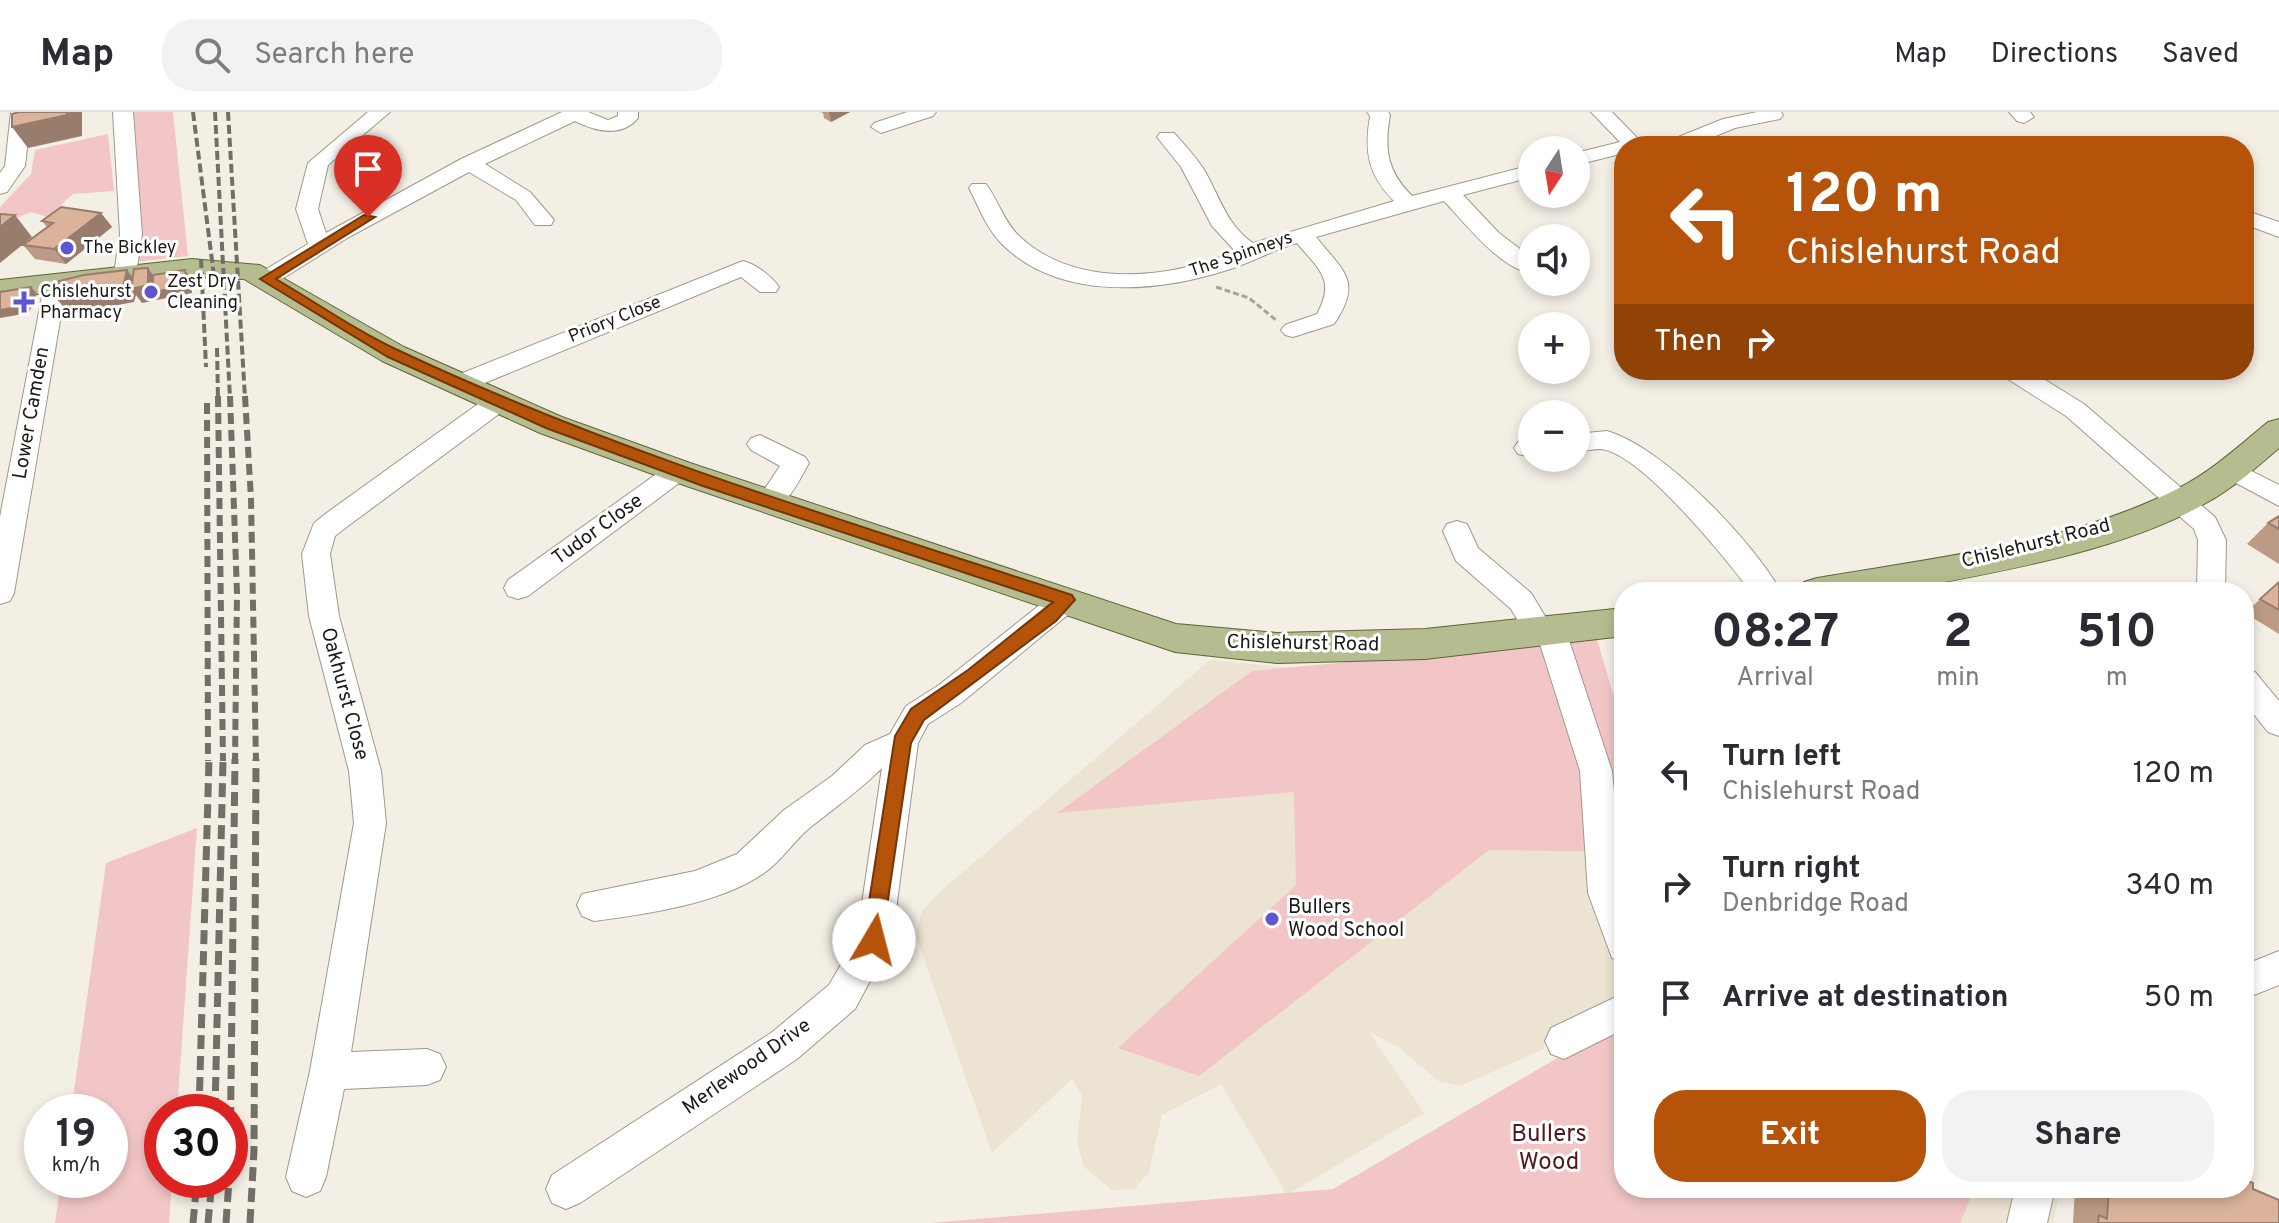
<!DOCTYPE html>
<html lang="en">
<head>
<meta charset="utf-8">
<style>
	:root { --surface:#fff; --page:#f2f2f3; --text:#2b2b33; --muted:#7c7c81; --line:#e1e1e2; --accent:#b45309 }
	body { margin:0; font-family:Overpass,sans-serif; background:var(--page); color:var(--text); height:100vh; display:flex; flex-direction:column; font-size:30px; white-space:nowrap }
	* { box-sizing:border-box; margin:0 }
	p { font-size:26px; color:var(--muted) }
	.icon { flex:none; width:44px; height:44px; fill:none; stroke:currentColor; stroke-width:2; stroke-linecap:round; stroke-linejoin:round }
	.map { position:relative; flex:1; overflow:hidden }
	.details { position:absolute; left:1614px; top:470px; width:640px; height:616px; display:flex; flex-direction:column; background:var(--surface); border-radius:32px; box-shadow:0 4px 12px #0003 }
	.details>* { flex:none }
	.top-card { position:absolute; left:1614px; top:24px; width:640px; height:244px; border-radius:32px; box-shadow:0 4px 12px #0003; background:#b45309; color:#fff; overflow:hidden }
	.needle { width:52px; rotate:192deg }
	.buttons { position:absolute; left:1518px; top:24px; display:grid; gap:16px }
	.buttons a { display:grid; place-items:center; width:72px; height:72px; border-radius:50%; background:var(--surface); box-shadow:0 4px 12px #0003; font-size:40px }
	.speed { position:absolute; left:24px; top:982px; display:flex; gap:16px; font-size:40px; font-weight:700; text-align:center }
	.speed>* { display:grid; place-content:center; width:104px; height:104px; border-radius:50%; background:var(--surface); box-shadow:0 4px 12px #0003; line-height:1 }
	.speed small { font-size:20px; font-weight:400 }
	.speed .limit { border:12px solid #d22; background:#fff; color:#111 }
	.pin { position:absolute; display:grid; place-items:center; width:68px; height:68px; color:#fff; margin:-82px -34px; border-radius:50% 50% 50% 0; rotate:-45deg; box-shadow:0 0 8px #0007 }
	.pin .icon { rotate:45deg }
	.me { position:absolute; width:88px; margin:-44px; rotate:8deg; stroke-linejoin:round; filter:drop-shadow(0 0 6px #0008) }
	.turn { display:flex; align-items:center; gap:28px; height:168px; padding:0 40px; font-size:36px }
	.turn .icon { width:104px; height:104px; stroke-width:2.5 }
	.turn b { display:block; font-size:56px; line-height:68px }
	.then { display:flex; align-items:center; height:76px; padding:0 40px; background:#0003; gap:16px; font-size:30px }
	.eta { display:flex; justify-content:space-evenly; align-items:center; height:136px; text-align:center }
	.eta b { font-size:48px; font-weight:700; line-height:56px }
	.primary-button { display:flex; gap:16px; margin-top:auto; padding:16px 40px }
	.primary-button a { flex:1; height:92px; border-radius:32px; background:var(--accent); color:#fff; font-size:32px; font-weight:700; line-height:92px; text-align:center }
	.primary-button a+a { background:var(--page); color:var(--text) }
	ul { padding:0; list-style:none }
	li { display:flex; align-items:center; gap:24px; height:112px; padding:0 40px }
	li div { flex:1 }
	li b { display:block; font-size:30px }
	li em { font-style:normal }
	header { display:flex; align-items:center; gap:48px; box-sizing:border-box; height:112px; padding:0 40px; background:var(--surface); border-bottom:2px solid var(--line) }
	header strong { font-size:38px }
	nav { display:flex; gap:44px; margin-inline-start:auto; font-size:28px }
	.search { width:560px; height:72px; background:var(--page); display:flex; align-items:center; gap:20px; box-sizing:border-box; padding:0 28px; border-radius:32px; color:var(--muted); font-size:30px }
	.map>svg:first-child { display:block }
	.built { fill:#ece3d2 }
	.green { fill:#f2c6c6 }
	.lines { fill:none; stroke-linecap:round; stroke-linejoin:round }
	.minor-casing { stroke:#9d998f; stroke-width:2 }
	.major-casing { stroke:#5f6634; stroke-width:2 }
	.path { stroke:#a7a39b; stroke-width:3; stroke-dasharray:6 3; stroke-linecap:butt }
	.minor { fill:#fff; fill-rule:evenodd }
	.major { fill:#b5bc8f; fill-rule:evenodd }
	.rail-far2 { stroke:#726f69; stroke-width:4; stroke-dasharray:9 4; stroke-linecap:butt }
	.rail-far1 { stroke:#726f69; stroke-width:6; stroke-dasharray:11 6; stroke-linecap:butt }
	.rail { stroke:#726f69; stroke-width:7; stroke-dasharray:14 7; stroke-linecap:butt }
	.wall { fill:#bc9a85 }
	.shaded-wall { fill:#997d6c }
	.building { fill:#dbb39b; stroke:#997d6c; stroke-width:2 }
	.route { fill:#b45309; stroke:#753606; stroke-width:2 }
	.poi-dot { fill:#5d56ce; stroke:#fff; stroke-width:3 }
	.labels { text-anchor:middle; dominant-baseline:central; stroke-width:6; stroke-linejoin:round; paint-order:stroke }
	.far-poi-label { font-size:18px; fill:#1d1b17; stroke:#fff; text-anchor:start }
	.far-street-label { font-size:18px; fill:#1d1b17; stroke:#fff }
	.street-label { font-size:20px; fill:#1d1b17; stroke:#fff }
	.poi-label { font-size:20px; fill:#1d1b17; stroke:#fff; text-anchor:start }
	.near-park-label { font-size:24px; fill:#52181d; stroke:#fff }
</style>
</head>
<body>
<header>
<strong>Map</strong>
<div class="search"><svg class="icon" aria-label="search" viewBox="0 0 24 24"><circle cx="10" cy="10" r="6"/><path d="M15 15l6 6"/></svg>Search here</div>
<nav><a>Map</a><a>Directions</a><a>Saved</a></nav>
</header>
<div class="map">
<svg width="2279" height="1111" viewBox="0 0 2279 1111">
	<rect width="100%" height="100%" fill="#f4efe5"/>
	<g class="built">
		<polygon points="1210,548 1281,555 1402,554 1624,620 1624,891 1543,934 1544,937 1460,974 1438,969 1400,936 1369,920 1424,1001 1287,1083 1221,972 1162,1003 1149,1060 1134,1077 1112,1078 1084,1055 1077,1030 1082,983 1072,967 992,1041 916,824 922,799 943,777"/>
		<polygon points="1897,1076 2060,1076 2053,1111 1947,1111"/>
	</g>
	<g class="green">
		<polygon points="134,0 173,0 188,144 134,150 140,87"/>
		<polygon points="108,22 114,79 73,82 47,105 31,100 0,113 0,95 31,62 35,38"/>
		<polygon points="1597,527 1624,619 1624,740 1489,738 1199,964 1118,936 1296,773 1294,680 1057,701 1252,559"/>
		<polygon points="197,716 177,1000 162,1000 162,1068 172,1068 169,1111 55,1111 61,1068 110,1068 110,1000 71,1000 106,751"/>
		<polygon points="1624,907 1624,1076 1963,1076 1972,1082 1960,1111 930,1111 1333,1077"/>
	</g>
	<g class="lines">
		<g class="minor-casing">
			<g id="minor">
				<polygon points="11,0 31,0 25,54 7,80 0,82 0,61 5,54"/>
				<polygon points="113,0 133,0 142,122 136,162 133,167 117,167 114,162 120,122"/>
				<path d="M368 0H390L328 53 318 97 326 121 461 47 562 0H588L608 8 618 4V0H638V6C621 26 595 19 575 9L485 52 530 80 554 108 551 113H535L516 88 469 60 349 125 274 172H258L255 167 258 162 308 132 296 97 308 51Z"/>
				<polygon points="907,0 936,0 933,4 881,21 871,15 874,11"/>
				<path d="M1367 0H1388L1390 3C1384 38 1387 59 1412 84L1532 53V65L1463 83 1499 121 1532 146V160C1505 162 1462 108 1444 89L1316 125C1344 160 1363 169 1334 212L1293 225 1285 223 1281 218 1285 213 1317 202C1336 167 1319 158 1297 131 1272 138 1249 152 1224 159 1154 181 1059 188 1003 133 987 118 979 95 969 76L972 72H986C998 88 1004 110 1019 124 1075 177 1170 168 1235 139L1212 114 1181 55 1157 25 1160 21H1174C1184 32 1194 43 1203 56 1219 82 1226 113 1253 131L1394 89C1368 63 1364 40 1370 4Z"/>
				<polygon points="1591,0 1612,0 1645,34 1624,34 1624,41 1576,53 1576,41 1620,30"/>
				<polygon points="1757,0 1781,0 1783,3 1780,7 1735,16 1691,34 1663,34 1666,30 1723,7"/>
				<polygon points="2009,0 2030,0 2034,5 2024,11 2017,9"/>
				<polygon points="2244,98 2279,110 2279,125 2244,112"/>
				<path d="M743 149C756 152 771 164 779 175L776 180H760L741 165 468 278H450L447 272 450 266Z"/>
				<polygon points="59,162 67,164 70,169 65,179 14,481 10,489 0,492 0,405 43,179 51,164"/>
				<polygon points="2000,258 2029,258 2084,292 2215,405 2226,428 2225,480 2197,480 2198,428 2194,417 2066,304 2003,264"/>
				<polygon points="498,282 507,284 510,290 507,296 348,414 335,424 330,442 339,504 381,659 386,711 351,940 427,937 440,942 446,955 440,968 427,973 344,977 326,1065 320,1079 306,1085 292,1079 286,1065 310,959 354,711 349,659 309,504 302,442 314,411 328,400 489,284"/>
				<path d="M1607 319C1663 335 1753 429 1781 480H1751C1726 447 1641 341 1601 337 1593 337 1584 339 1576 340V322Z"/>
				<path d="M760 323 805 345 809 351C798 370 784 404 759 397L756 390 780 354 751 338 747 332 751 326Z"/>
				<polygon points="1527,327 1532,327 1532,345 1518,342 1514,336 1518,330"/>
				<polygon points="2232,349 2279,373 2279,394 2223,364 2219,358 2223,352"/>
				<polygon points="678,350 687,353 691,359 687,365 528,484 518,487 508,484 504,476 508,468 669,353"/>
				<polygon points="1457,409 1467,412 1478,436 1531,481 1548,509 1561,511 1566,519 1612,659 1624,786 1624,850 1612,846 1588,781 1580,659 1540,532 1530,529 1511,497 1456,449 1443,419 1447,412"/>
				<path d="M1066 477 1076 480 1080 488 1076 496 961 591 928 612 918 631 892 828 855 897 797 947 580 1091 566 1097 552 1091 546 1077 552 1063 771 921 829 873 857 825 882 656C860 678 836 695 812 714 794 728 782 749 764 761 720 792 646 802 594 809L582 804 577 793 582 782 695 759 737 742 784 698 832 664 865 633 890 622 906 594 939 573 1056 480Z"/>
				<polygon points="2244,556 2255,560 2279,589 2279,624 2268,620 2244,590"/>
				<polygon points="2279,839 2279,873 2244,887 2244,853"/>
				<polygon points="1624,881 1624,917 1564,947 1551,942 1545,929 1551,916"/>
				<polygon points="2015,1076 2055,1076 2047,1111 2007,1111"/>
			</g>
		</g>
		<g class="major-casing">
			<g id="major">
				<polygon points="192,147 260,153 404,235 562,305 690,351 1176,512 1277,521 1425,517 1624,496 1624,524 1425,547 1277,551 1175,540 666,367 540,321 382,249 244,167 192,165 0,186 0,168"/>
				<path d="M2279 307V336C2256 356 2233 376 2206 391 2122 439 2002 459 1907 477L1891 480H1799L1804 470 1817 466C1934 446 2073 431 2179 376 2212 359 2239 334 2268 310Z"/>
			</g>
		</g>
		<polyline class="path" points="1216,175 1249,186 1276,208"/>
		<use href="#minor" class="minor"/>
		<use href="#major" class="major"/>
		<g class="rail-far2">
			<polyline points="193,0 214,164"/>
			<polyline points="215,0 230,286"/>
			<polyline points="228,0 245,286"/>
			<polyline points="201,147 206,255"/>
			<polyline points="217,236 218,286"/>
		</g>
		<g class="rail-far1">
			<polyline points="218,284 223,649"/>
			<polyline points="230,284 237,481 235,649"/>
			<polyline points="245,284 251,387 256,649"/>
			<polyline points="207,291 208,649"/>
		</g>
		<g class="rail">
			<polyline points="199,1000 209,647"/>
			<polyline points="215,1000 223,647"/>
			<polyline points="230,1051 235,647"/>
			<polyline points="193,1111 197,1068"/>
			<polyline points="208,1111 212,1068"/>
			<polyline points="226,1111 229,1068"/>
			<polyline points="250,1111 254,1039 256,647"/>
		</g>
	</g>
	<g class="wall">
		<polygon points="820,0 850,0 831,10 824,6 823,1"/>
		<polygon points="101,101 112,115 66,152 35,147 23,133 47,115 42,109"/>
		<polygon points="2279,404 2279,452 2247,432 2268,411"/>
		<polygon points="2279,470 2279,522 2245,501"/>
		<polygon points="2075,1076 2253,1077 2279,1111 2073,1111"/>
	</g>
	<g class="shaded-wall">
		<polygon points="48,0 82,0 82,24 28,36 12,15"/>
		<polygon points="829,0 850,0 831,10"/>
		<polygon points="101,101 112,115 66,152 54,137"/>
		<polygon points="15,103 32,125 0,151 0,115"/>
		<polygon points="148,156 158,170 185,158 190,166 192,181 142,191 136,183 134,190 91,198 89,195 67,199 55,185 127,158 138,173"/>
		<polygon points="31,175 37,182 29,201 0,206 0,198"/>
	</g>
	<g class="building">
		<polygon points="19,0 67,0 67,3 12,15 12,2"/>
		<polygon points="61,95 101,101 54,137 23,133 53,111 42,109"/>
		<polygon points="0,102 15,103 0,115"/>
		<polygon points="148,156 148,173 131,177 134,157"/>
		<polygon points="127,158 123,175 80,184 81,179 55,185 59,169 84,163"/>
		<polygon points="185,158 187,174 153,180 153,163"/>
		<polygon points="31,175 23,194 0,198 0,180"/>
		<polygon points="2279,404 2279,417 2268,411"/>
		<polygon points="2279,470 2279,498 2260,487"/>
		<polygon points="2244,1068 2253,1071 2253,1077 2279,1088 2279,1111 2098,1111 2099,1103 2107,1107 2109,1076 2244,1076"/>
	</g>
	<path class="route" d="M364 103 375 105 276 167C317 191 358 220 402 240 617 341 846 409 1072 483L1075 488 1056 509 924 608 911 631 881 835 874 838 866 835 863 828 895 624 911 597 968 558 1053 490 703 374 546 316 388 245 260 167Z"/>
	<g class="poi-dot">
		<circle cx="67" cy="136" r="8"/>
		<circle cx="151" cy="180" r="8"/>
		<path d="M20 178h8v8h8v8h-8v8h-8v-8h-8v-8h8z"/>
		<circle cx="1272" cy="807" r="8"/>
	</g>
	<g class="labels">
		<g class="far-poi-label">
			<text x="83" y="136">The Bickley</text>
			<text x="167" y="170">Zest Dry<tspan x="167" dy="21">Cleaning</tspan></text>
			<text x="40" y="180">Chislehurst<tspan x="40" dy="21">Pharmacy</tspan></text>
		</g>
		<g class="far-street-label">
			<text transform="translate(1241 143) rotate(-19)">The Spinneys</text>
			<text transform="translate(615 208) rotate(-22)">Priory Close</text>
		</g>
		<g class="street-label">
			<text transform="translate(32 301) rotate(-80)">Lower Camden</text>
			<text transform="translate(598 418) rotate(-36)">Tudor Close</text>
			<text transform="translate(2036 432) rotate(-14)">Chislehurst Road</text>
			<text transform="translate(1303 532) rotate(1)">Chislehurst Road</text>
			<text transform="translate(344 582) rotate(75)">Oakhurst Close</text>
			<text transform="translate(747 955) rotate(-35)">Merlewood Drive</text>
		</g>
		<g class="poi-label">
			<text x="1288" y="796">Bullers<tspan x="1288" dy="23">Wood School</tspan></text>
		</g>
		<g class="near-park-label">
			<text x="1549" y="1023">Bullers<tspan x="1549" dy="28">Wood</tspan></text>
		</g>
	</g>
</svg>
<div class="buttons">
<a><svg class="needle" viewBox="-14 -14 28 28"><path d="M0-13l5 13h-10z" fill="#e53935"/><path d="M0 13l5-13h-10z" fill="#7c7c81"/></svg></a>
<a><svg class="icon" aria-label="sound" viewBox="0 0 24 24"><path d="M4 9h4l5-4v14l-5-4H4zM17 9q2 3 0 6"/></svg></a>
<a>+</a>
<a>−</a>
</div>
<div class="speed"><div>19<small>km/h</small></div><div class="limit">30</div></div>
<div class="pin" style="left:368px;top:105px;background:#d93025"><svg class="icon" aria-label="arrive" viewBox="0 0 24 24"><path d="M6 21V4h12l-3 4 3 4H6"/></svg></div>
<svg class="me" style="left:874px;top:828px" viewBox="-20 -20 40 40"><circle r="19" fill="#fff"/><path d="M0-13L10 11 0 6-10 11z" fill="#b45309"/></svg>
<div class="top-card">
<div class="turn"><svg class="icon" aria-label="left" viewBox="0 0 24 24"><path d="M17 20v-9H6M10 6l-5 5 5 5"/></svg><div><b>120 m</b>Chislehurst Road</div></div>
<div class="then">Then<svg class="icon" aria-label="right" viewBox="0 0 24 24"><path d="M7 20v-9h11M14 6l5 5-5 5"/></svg></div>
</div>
<section class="details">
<div class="eta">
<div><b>08:27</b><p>Arrival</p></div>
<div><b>2</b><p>min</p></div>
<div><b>510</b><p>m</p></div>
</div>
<ul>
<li><svg class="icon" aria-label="left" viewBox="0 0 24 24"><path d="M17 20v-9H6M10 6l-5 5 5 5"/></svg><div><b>Turn left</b><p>Chislehurst Road</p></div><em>120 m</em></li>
<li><svg class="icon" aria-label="right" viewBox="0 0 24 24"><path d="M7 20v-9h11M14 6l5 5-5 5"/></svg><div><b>Turn right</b><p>Denbridge Road</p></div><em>340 m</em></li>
<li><svg class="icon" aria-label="arrive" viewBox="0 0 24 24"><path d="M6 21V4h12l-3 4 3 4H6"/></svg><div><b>Arrive at destination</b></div><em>50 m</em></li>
</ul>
<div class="primary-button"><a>Exit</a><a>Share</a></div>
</section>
</div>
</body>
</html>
